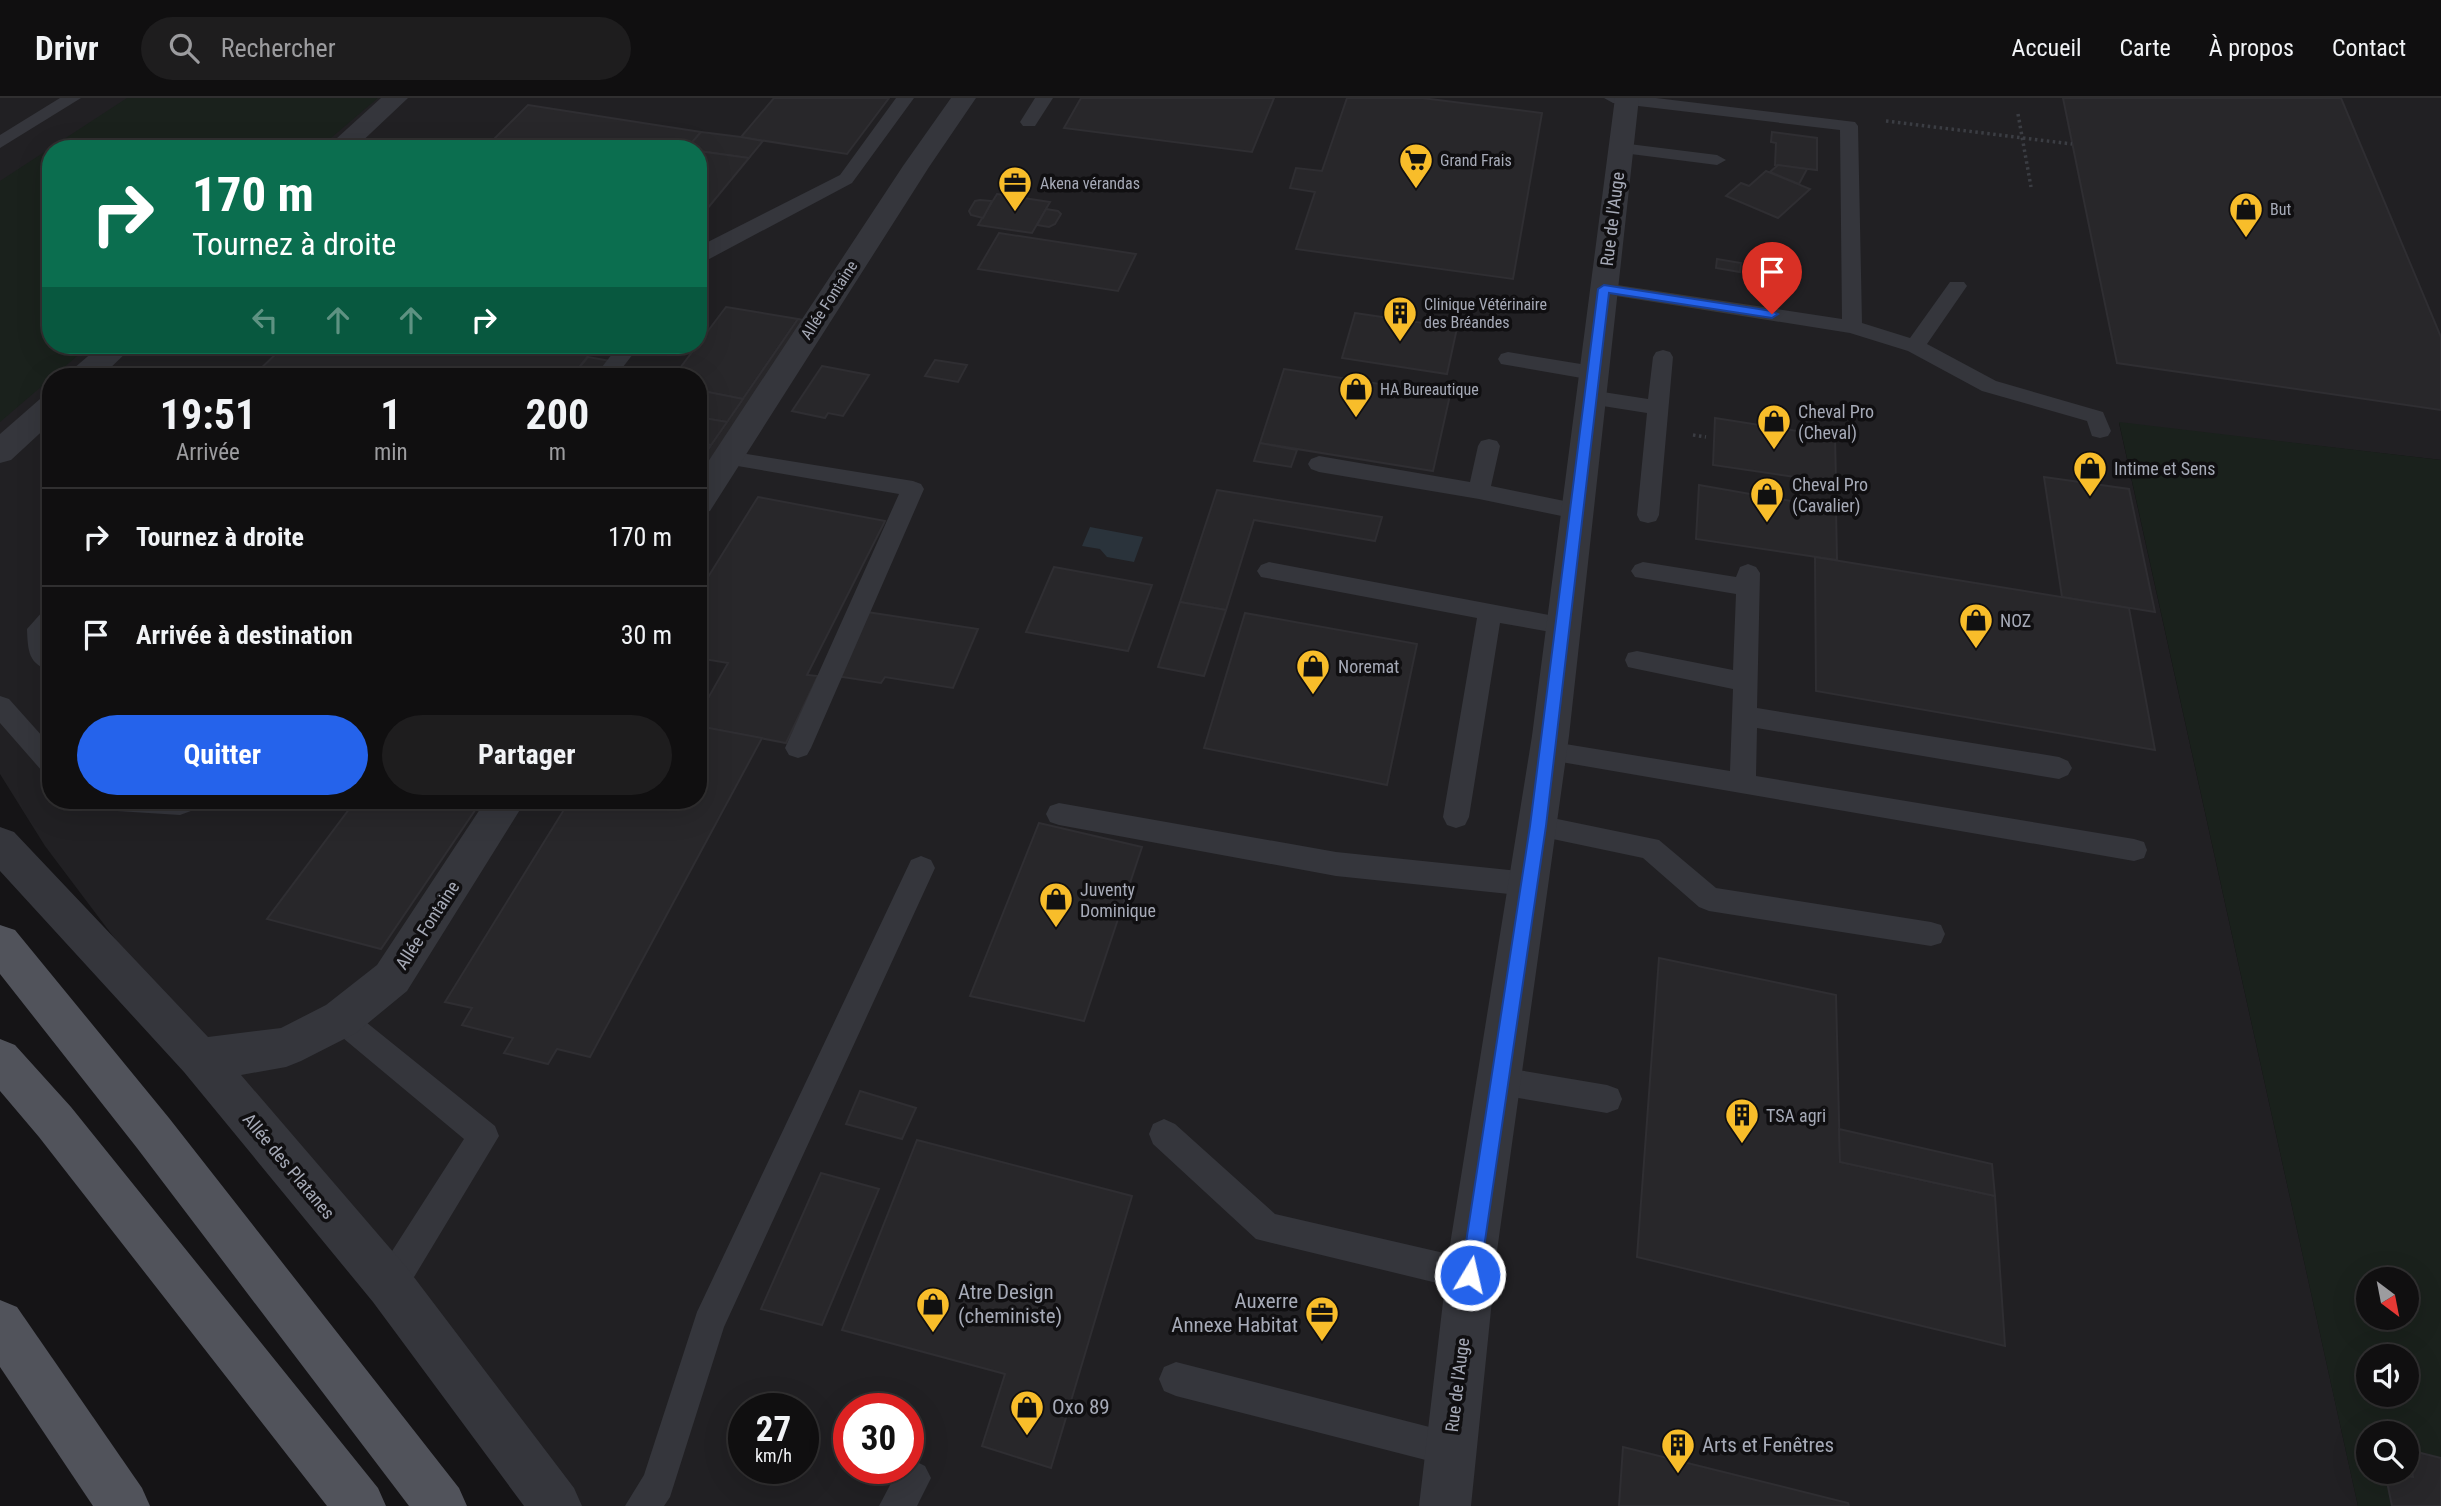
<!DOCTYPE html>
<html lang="fr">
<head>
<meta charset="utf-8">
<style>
	:root { --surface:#100f10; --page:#1e1d1e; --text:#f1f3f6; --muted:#9c9c9f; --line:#302f30; --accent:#2563eb }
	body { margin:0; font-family:"Roboto Condensed",sans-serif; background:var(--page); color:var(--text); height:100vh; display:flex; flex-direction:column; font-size:26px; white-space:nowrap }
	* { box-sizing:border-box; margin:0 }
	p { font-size:23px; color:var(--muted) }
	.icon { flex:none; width:38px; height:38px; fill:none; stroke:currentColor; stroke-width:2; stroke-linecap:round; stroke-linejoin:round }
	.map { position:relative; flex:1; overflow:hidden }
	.side { position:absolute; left:42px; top:270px; width:665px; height:441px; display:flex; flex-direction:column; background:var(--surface); border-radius:28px; box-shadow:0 7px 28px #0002,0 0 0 2px var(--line) }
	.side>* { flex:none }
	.top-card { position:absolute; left:42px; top:42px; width:665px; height:214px; border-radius:28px; box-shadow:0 7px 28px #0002,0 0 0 2px var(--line); background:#0b6e4f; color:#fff; overflow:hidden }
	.needle { width:46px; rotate:148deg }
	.controls { position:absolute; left:2356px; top:1169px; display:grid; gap:14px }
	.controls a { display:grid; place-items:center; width:63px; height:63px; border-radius:50%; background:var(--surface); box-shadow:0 7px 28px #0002,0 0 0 2px var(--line); font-size:35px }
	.speed { position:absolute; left:728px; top:1295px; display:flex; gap:14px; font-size:35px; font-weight:700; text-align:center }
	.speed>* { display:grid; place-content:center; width:91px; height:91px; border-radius:50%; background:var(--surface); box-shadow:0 7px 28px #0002,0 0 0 2px var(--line); line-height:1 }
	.speed small { font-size:18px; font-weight:400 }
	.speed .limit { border:10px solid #d22; background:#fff; color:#111 }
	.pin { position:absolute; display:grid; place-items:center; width:60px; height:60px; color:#fff; margin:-72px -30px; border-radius:50% 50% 50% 0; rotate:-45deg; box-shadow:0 0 7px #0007 }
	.pin .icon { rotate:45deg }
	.me { position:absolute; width:77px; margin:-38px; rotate:9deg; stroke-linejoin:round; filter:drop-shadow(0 0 5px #0008) }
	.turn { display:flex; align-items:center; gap:24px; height:147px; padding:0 35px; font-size:32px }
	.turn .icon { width:91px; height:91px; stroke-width:2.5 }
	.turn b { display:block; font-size:49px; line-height:60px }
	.lanes { display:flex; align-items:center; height:66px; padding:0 35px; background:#0003; justify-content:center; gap:35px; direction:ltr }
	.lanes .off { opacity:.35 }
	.eta { display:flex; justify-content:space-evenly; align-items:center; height:119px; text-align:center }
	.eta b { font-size:42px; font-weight:700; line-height:49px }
	.action { display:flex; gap:14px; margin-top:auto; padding:14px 35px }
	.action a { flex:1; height:80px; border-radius:42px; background:var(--accent); color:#fff; font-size:28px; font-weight:700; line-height:80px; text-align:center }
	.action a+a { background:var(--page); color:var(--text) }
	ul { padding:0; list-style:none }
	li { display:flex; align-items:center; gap:21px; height:98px; padding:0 35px; border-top:2px solid var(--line) }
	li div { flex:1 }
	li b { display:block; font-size:26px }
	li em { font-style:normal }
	header { display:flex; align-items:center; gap:42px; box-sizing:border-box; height:98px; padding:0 35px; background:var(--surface); border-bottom:2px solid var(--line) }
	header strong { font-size:33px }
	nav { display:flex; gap:38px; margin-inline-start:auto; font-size:24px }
	.search { width:490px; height:63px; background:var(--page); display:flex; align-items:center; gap:18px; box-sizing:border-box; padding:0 24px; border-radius:38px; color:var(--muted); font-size:26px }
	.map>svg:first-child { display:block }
	.built { fill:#212023; fill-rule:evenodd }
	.green { fill:#1a211c; fill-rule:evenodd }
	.water { fill:#2a333b }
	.building { fill:#28272a; stroke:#2f2e32; stroke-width:2 }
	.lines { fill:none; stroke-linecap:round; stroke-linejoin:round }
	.path { stroke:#3b3d43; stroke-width:3.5; stroke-dasharray:2.5 3.5; stroke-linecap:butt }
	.service { fill:#35363c; fill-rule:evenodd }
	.minor { fill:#35363c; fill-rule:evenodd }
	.primary { fill:#51535b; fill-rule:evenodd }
	.route { fill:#2563eb; stroke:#184099; stroke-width:2 }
	.labels { text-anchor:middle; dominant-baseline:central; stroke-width:7; stroke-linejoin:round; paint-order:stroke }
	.far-poi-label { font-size:16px; fill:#a6aab7; stroke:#100f11; text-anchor:start }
	.far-street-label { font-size:16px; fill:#a6aab7; stroke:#100f11 }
	.street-label { font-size:18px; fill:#a6aab7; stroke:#100f11 }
	.poi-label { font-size:18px; fill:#a6aab7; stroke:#100f11; text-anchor:start }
	.near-poi-label { font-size:21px; fill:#a6aab7; stroke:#100f11; text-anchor:start }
</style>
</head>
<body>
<header>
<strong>Drivr</strong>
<div class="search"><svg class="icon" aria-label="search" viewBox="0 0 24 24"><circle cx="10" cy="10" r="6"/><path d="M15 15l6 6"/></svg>Rechercher</div>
<nav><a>Accueil</a><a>Carte</a><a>À propos</a><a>Contact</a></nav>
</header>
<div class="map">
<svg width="2441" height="1408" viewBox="0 0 2441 1408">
	<rect width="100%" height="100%" fill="#151416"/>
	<path class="built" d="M0 0H2441V362L2119 325 2358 1408H542L45 748 0 676ZM51 51H698V247H51ZM51 278H698V702H51ZM744 1311H803V1370H744ZM849 1311H908V1370H849Z"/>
	<g class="green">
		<polygon points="127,0 378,0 318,51 51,51 51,247 90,247 0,324 0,83"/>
		<path d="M2119 324 2441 362V1408H2358ZM2368 1181H2406V1220H2368ZM2368 1258H2406V1297H2368ZM2368 1335H2406V1374H2368Z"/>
	</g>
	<polygon class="water" points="1090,429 1143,439 1134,464 1107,459 1100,451 1082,448"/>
	<g class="building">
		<polygon points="774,0 889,0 847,56 741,39"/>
		<polygon points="1081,0 1274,0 1252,54 1064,30"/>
		<polygon points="1347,0 1422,0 1542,15 1513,181 1296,151 1315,94 1290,90 1296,70 1322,73"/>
		<polygon points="2063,0 2341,0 2441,239 2441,312 2117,265"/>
		<polygon points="528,7 643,25 701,34 686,51 484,51"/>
		<polygon points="701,34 741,39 763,43 749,60 686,51"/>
		<polygon points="1772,34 1817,40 1817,72 1775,67 1776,45 1771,44"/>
		<polygon points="698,53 749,60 698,122"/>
		<polygon points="1778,67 1807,71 1799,86 1770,74"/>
		<polygon points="1766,73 1810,91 1778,120 1726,98 1741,85 1749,88"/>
		<polygon points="997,96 1050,104 1032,135 978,127"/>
		<polygon points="980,102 992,103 983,120 971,117 969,113 975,103"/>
		<polygon points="1046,111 1058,113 1061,116 1055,126 1049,129 1037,127"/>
		<polygon points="999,135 1136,156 1118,193 978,171"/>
		<polygon points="1717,161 1741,165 1740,174 1716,170"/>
		<polygon points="726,209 798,221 743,301 698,292 698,278 674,278"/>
		<polygon points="1355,215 1457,230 1447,276 1342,260"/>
		<polygon points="798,221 808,223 698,385 698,366"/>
		<polygon points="285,247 597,247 572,278 253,278"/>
		<polygon points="588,259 610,263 598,278 572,278"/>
		<polygon points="935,262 967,267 958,284 925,278"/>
		<polygon points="822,268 869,277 843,318 828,315 825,320 792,313"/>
		<polygon points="1284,271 1450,297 1433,373 1260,345"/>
		<polygon points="698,292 743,301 727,324 698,319"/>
		<polygon points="698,319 727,324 711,347 698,345"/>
		<polygon points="1715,320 1835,339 1836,385 1713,367"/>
		<polygon points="698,345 711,347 698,366"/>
		<polygon points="1260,345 1297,352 1291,369 1254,363"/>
		<polygon points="2044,379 2129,391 2155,514 2062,499"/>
		<polygon points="1699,387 1836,411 1837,462 1696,441"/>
		<polygon points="1217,392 1382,419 1375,443 1254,422 1226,512 1180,504"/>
		<polygon points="758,399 885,423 807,577 818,578 786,645 698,628 698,618 728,565 698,560 698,495"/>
		<polygon points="1815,459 2129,510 2155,652 1816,593"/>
		<polygon points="1054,469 1152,487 1128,553 1026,534"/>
		<polygon points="1180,504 1226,512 1204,578 1158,569"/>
		<polygon points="867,514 978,531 953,590 885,579 881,585 836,578"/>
		<polygon points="1245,515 1417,546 1387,687 1204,650"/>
		<polygon points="698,628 762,640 590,959 557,951 548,966 504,955 513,940 462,927 472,910 445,904 570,702 698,702"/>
		<polygon points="356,702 482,702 381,851 267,821"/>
		<polygon points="1039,725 1142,749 1084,923 970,898"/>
		<polygon points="1659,860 1836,897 1840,1064 1995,1098 2005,1248 1637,1159"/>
		<polygon points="860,993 916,1010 902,1041 846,1026"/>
		<polygon points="1839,1031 1992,1066 1995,1098 1840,1064"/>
		<polygon points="917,1042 1132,1098 1051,1370 982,1348 1005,1276 842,1232"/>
		<polygon points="821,1075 879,1091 822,1227 761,1211"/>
		<polygon points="1623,1349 1848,1405 1849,1408 1619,1408"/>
		<polygon points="2409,1352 2441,1360 2441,1408 2392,1408 2385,1374 2413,1379"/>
	</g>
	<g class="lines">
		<g class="path">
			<polyline points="2018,16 2031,89"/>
			<polyline points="1886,23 2072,46"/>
			<polyline points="1693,337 1706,339"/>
		</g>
		<g class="service">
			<polygon points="60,0 81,0 0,50 0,37"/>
			<polygon points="896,0 914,0 852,85 698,167 698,149 840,77"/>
			<polygon points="1035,0 1053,0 1035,28 1023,28 1020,24"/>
			<polygon points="1604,0 1656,0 1855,24 1858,28 1862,225 1910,240 1950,184 1964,184 1967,188 1927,246 1996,283 2103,314 2111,333 2108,338 2100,340 2092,338 2087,323 1982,293 1908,253 1850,235 1597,195 1594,191 1597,187 1604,185 1842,221 1840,32 1613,5"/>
			<polygon points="1621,45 1717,57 1726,62 1717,67 1615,54 1612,50 1615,46"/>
			<polygon points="619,247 640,247 616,278 595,278"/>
			<polygon points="1663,252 1670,254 1673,259 1659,417 1656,423 1648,425 1640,423 1637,417 1647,315 1590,306 1583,304 1580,299 1583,294 1590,292 1648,301 1653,259 1656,254"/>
			<polygon points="1508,254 1593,268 1600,270 1603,275 1600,280 1593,282 1501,266 1498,261 1501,256"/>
			<polygon points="1489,341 1497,343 1500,348 1491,388 1584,407 1587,413 1584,419 1576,421 1479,401 1319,374 1311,371 1308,366 1311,361 1319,358 1470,384 1478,348 1481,343"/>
			<polygon points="728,353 913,383 921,386 924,391 811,650 807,657 798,660 789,657 785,650 899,396 720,365 717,360 720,355"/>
			<polygon points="1269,464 1570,521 1574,527 1570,533 1562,536 1500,525 1469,719 1465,727 1456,730 1447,727 1443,719 1477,520 1261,479 1257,473 1261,467"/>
			<polygon points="1643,464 1736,479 1740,469 1748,466 1756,469 1760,475 1757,610 2059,659 2068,663 2072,670 2068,677 2059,681 1757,630 1756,678 2134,741 2144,744 2147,752 2144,760 2134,763 1538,660 1534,653 1538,646 1547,643 1730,673 1733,591 1637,571 1628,569 1625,562 1628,555 1637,553 1733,572 1736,496 1635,479 1631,473 1635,467"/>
			<path d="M51 510V573C28 566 28 553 27 531L43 513Z"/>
			<polygon points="0,598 9,601 51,648 51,676 42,673 0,625"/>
			<polygon points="104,702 203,702 199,710 180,717 117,713 108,710"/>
			<polygon points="1059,705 1336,754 1529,774 1539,778 1543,786 1539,794 1529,798 1336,778 1059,727 1050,724 1046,716 1050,708"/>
			<polygon points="1538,717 1659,742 1716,790 1931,824 1941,827 1945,836 1941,845 1931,848 1709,813 1699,809 1643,760 1529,736 1525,728 1529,720"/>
			<polygon points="921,758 931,762 935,770 724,1229 670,1399 664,1408 625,1408 644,1377 697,1214 911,762"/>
			<polygon points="341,908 351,912 495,1028 499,1038 402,1199 390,1203 378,1199 374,1187 378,1175 464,1041 331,930 326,921 331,912"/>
			<polygon points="1500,969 1607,987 1618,991 1622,1001 1618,1011 1607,1015 1500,997 1489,993 1485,983 1489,973"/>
			<polygon points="1164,1021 1175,1026 1275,1116 1470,1161 1481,1166 1486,1177 1481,1188 1470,1193 1256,1141 1153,1046 1149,1036 1153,1026"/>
			<polygon points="1176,1264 1449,1334 1461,1339 1466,1351 1461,1363 1449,1368 1176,1298 1164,1293 1159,1281 1164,1269"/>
			<polygon points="913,1362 925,1368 931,1380 917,1408 879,1408 899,1370 908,1370 908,1364"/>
		</g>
		<g class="minor">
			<polygon points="381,0 408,0 354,51 325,51"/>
			<polygon points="951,0 976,0 929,69 710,413 698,416 698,379 903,68"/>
			<polygon points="1615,0 1639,0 1569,638 1497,1153 1471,1408 1419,1408 1449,1153 1532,638"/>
			<polygon points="101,247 134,247 102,278 69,278 73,271"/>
			<polygon points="51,298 51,325 11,362 0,365 0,336 40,301"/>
			<polygon points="486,702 526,702 407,893 356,935 301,963 286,969 241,977 407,1170 574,1390 582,1408 524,1408 373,1204 184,974 0,773 0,729 14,734 208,939 281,930 326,907 377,867"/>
		</g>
		<g class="primary">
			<polygon points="0,827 15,832 169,1020 459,1390 467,1408 409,1408 137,1050 0,876"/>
			<polygon points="0,941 15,947 71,1009 378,1390 386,1408 327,1408 39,1039 0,993"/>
			<polygon points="0,1202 17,1209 142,1390 150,1408 93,1408 0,1269"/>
		</g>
	</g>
	<polygon class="route" points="1604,187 1772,213 1778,216 1772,220 1609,195 1546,728 1480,1177 1477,1184 1470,1187 1463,1184 1461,1177 1530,728 1598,191"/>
	<defs>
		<g id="supermarket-pin" transform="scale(1.75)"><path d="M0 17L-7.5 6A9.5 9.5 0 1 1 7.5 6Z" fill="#f8bd2a" stroke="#100f11"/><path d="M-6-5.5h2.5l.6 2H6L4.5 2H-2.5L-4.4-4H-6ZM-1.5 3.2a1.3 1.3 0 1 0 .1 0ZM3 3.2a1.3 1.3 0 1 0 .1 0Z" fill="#111"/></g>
		<g id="office-pin" transform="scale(1.75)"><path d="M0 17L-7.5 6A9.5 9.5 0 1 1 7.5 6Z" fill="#f8bd2a" stroke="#100f11"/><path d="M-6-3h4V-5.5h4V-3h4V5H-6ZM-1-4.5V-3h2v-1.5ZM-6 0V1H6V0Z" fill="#111"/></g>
		<g id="shop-pin" transform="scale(1.75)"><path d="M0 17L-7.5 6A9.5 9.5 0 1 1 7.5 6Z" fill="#f8bd2a" stroke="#100f11"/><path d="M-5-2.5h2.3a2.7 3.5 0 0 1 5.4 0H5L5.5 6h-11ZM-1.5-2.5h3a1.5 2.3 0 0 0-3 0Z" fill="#111"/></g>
		<g id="building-pin" transform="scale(1.75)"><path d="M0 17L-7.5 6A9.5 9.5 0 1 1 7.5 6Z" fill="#f8bd2a" stroke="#100f11"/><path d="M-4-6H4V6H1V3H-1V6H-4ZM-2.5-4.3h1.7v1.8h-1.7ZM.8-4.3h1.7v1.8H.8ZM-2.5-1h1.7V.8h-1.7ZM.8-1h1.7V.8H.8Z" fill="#111"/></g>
	</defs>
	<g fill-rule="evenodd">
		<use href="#supermarket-pin" x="1416" y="62"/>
		<use href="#office-pin" x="1015" y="85"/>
		<use href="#shop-pin" x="2246" y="111"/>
		<use href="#building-pin" x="1400" y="215"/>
		<use href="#shop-pin" x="1356" y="291"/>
		<use href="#shop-pin" x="1774" y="323"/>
		<use href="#shop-pin" x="2090" y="370"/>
		<use href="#shop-pin" x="1767" y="396"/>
		<use href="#shop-pin" x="1976" y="522"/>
		<use href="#shop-pin" x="1313" y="568"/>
		<use href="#shop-pin" x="1056" y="801"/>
		<use href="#building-pin" x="1742" y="1017"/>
		<use href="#shop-pin" x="933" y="1206"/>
		<use href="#office-pin" x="1322" y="1215"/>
		<use href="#shop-pin" x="1027" y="1309"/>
		<use href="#building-pin" x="1678" y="1347"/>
	</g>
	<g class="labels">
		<g class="far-poi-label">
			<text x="1440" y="62">Grand Frais</text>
			<text x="1040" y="85">Akena vérandas</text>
			<text x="2270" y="111">But</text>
			<text x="1424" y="206">Clinique Vétérinaire<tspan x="1424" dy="18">des Bréandes</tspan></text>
			<text x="1380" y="291">HA Bureautique</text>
		</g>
		<g class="far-street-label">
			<text transform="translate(829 202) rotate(-57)">Allée Fontaine</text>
		</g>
		<g class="street-label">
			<text transform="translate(1612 121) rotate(-83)">Rue de l'Auge</text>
			<text transform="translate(427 827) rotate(-57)">Allée Fontaine</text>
			<text transform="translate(289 1068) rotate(50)">Allée des Platanes</text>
			<text transform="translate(1457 1287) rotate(-83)">Rue de l'Auge</text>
		</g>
		<g class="poi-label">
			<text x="1798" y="313">Cheval Pro<tspan x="1798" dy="21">(Cheval)</tspan></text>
			<text x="2114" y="370">Intime et Sens</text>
			<text x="1792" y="386">Cheval Pro<tspan x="1792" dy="21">(Cavalier)</tspan></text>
			<text x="2000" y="522">NOZ</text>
			<text x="1338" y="568">Noremat</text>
			<text x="1080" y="791">Juventy<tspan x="1080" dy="21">Dominique</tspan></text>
			<text x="1766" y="1017">TSA agri</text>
		</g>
		<g class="near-poi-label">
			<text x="958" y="1194">Atre Design<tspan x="958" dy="24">(cheministe)</tspan></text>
			<text x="1298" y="1203" text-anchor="end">Auxerre<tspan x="1298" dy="24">Annexe Habitat</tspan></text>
			<text x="1052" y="1309">Oxo 89</text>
			<text x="1702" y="1347">Arts et Fenêtres</text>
		</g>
	</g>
</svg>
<div class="controls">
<a><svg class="needle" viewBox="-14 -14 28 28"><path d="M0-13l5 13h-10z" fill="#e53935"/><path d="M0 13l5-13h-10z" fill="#9c9c9f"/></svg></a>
<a><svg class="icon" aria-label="sound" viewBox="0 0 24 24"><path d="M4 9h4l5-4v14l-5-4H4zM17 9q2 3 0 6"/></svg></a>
<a><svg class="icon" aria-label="search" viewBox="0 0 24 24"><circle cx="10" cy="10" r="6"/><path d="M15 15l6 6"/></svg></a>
</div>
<div class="speed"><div>27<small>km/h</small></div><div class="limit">30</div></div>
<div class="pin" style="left:1772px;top:216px;background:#d93025"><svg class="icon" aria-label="arrive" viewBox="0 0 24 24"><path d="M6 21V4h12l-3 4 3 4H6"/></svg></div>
<svg class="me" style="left:1470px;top:1177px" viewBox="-20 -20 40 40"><circle r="17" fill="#2563eb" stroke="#fff" stroke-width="3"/><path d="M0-11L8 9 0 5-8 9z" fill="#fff"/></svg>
<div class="top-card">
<div class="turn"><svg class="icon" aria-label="right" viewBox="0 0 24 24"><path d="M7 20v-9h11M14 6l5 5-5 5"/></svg><div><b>170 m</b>Tournez à droite</div></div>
<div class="lanes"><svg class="icon off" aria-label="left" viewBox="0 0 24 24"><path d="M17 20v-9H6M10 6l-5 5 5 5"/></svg><svg class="icon off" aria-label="ahead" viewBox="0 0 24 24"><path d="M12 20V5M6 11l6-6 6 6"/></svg><svg class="icon off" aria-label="ahead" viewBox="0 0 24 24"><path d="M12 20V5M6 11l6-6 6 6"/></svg><svg class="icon" aria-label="right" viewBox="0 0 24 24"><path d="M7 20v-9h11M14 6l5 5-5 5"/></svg></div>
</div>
<section class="side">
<div class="eta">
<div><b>19:51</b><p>Arrivée</p></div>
<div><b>1</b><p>min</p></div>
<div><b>200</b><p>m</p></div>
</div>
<ul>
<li><svg class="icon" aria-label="right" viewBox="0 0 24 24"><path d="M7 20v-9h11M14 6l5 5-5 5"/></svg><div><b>Tournez à droite</b></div><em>170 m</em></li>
<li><svg class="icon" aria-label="arrive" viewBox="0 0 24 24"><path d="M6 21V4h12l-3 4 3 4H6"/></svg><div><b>Arrivée à destination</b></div><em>30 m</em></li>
</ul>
<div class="action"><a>Quitter</a><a>Partager</a></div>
</section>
</div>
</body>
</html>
